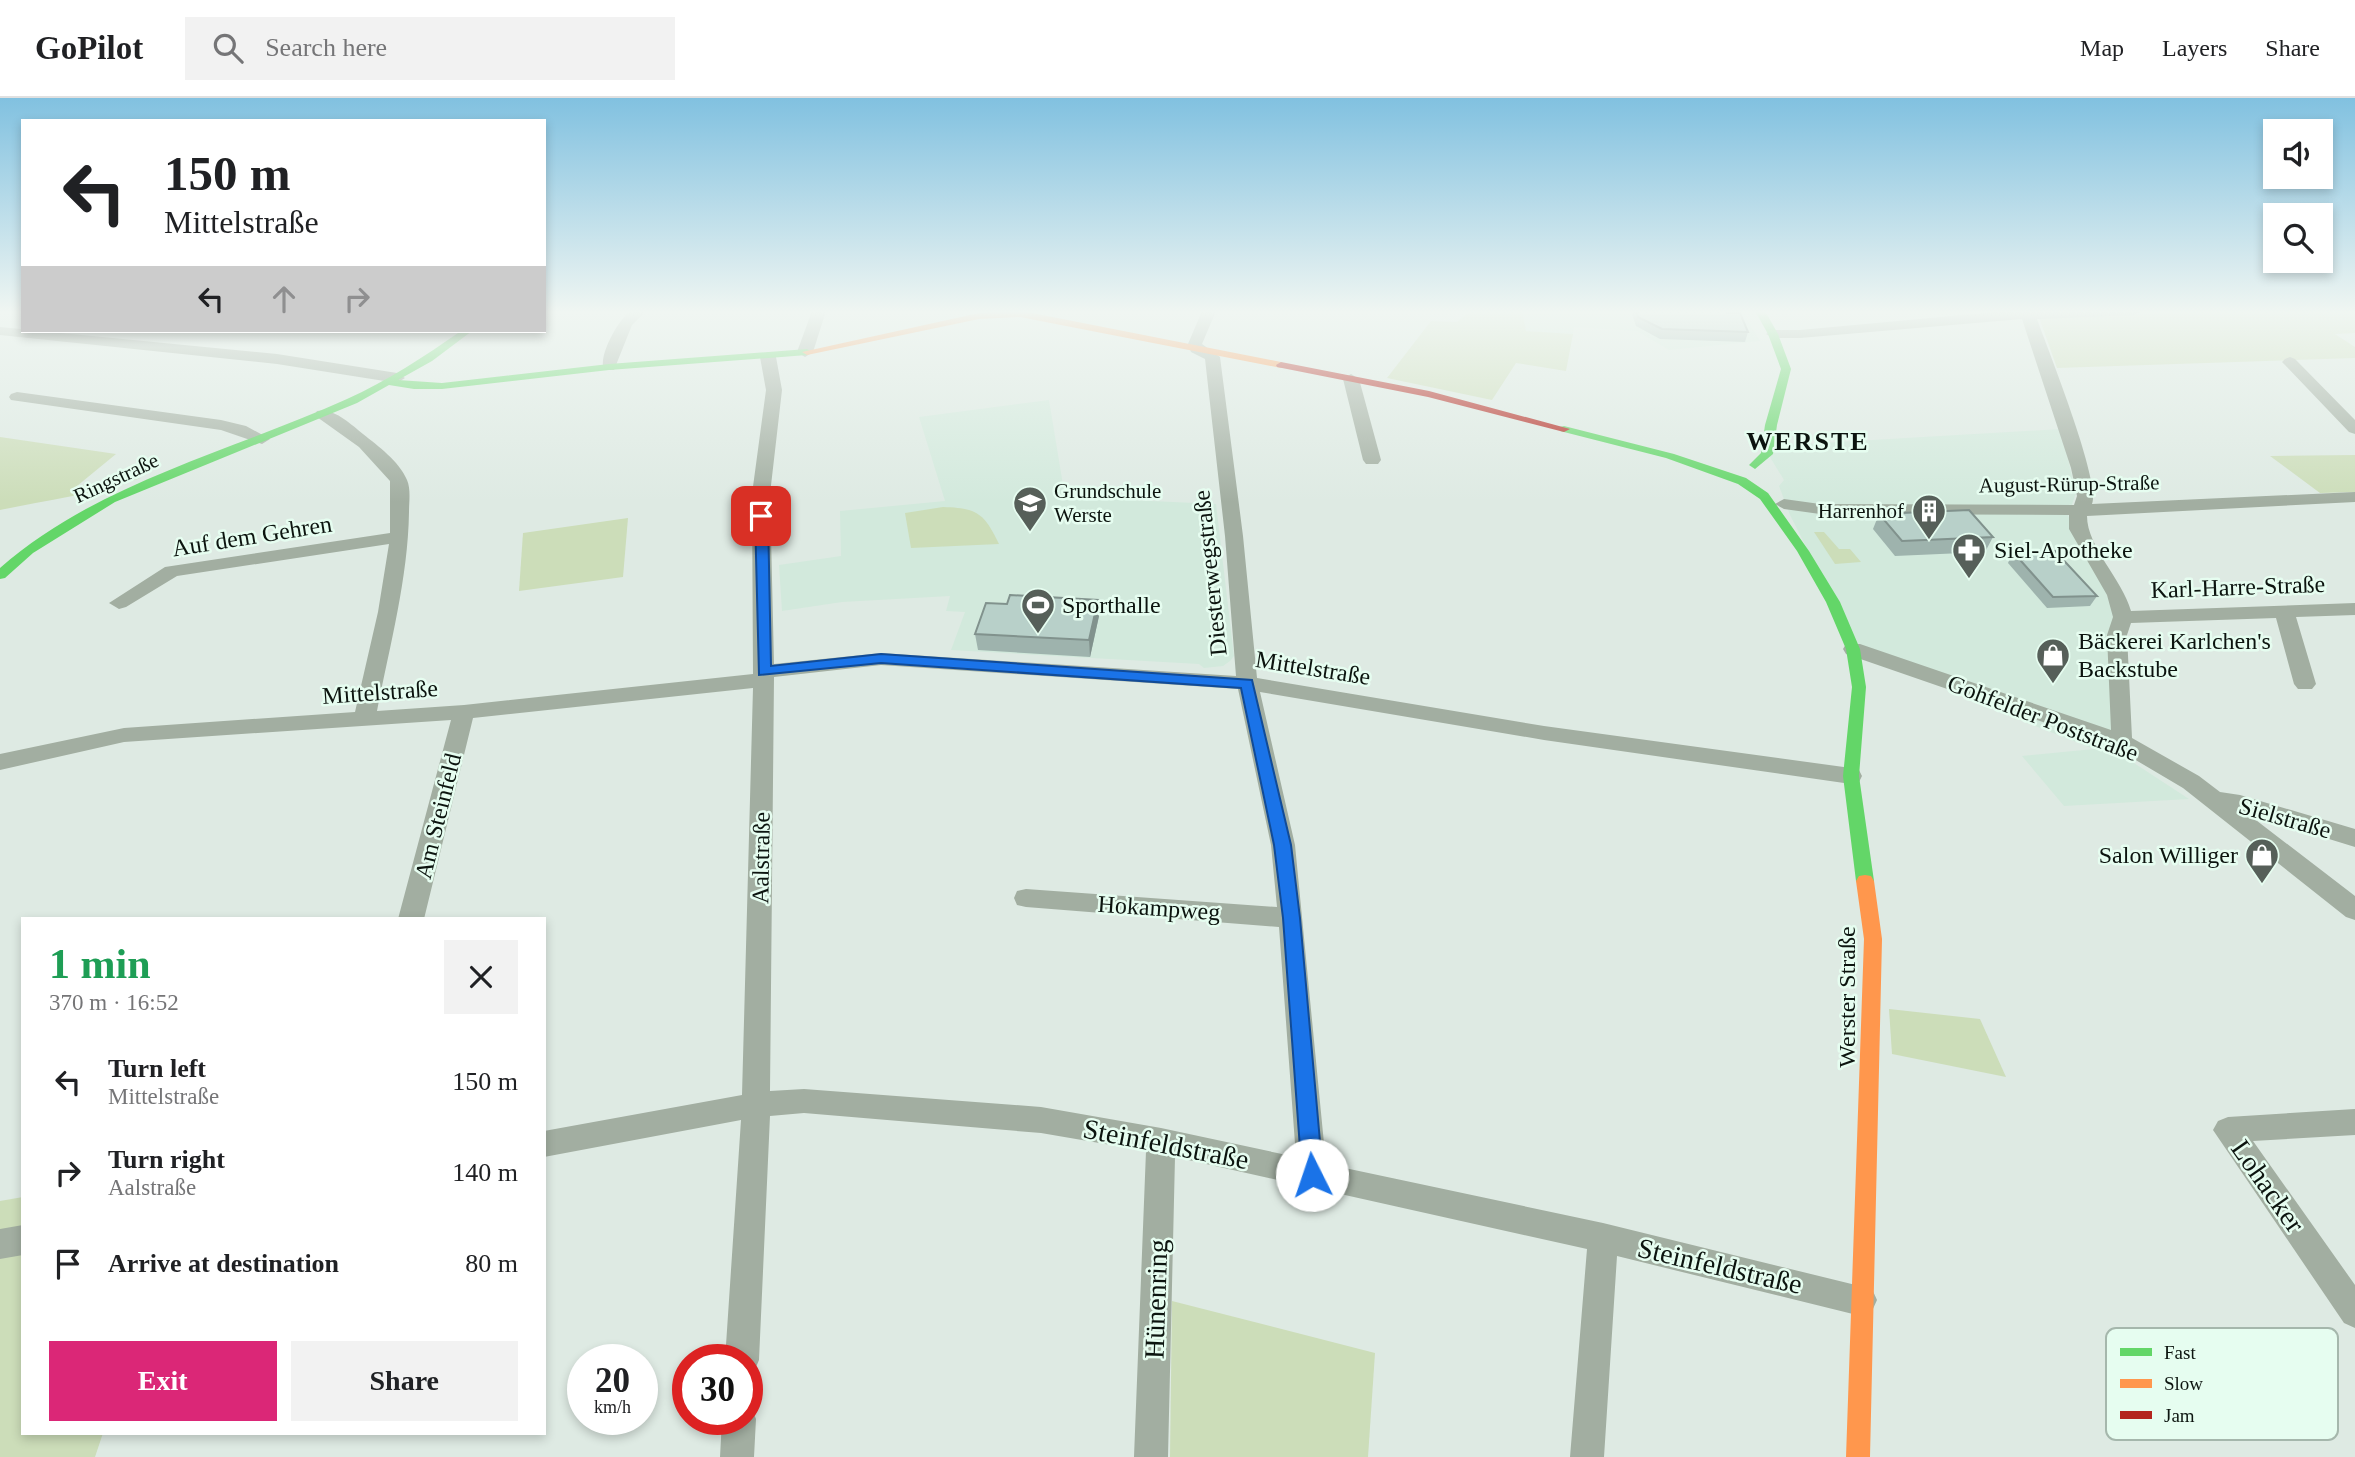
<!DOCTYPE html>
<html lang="en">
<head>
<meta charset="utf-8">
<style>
	:root { --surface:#fff; --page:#f2f2f2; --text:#202124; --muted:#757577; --line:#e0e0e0; --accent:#db2777 }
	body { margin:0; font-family:Georgia,serif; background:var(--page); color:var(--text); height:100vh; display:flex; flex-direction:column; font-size:26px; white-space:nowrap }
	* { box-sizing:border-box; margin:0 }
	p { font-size:23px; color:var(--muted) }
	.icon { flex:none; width:38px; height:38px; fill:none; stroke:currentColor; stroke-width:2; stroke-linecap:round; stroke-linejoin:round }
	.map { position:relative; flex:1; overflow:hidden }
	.side { position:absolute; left:21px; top:819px; width:525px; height:518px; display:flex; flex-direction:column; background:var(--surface); border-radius:0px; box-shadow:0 4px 10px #0003 }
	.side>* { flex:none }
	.hud { position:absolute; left:21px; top:21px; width:525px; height:214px; border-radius:0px; box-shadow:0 4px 10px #0003; background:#fff; color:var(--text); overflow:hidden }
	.controls { position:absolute; left:2263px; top:21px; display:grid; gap:14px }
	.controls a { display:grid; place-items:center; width:70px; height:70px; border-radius:0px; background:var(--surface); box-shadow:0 4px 10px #0003; font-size:35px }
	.speed { position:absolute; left:567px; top:1246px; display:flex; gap:14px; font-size:35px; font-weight:700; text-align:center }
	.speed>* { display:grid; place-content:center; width:91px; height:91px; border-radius:50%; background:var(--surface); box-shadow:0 4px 10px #0003; line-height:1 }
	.speed small { font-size:18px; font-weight:400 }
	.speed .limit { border:10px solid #d22; background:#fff; color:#111 }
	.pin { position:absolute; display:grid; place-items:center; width:60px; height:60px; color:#fff; margin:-30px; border-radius:14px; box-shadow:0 4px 10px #0006 }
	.me { position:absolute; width:77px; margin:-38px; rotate:356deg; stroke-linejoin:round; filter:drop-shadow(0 0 5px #0008) }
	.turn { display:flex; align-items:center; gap:24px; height:147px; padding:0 28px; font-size:32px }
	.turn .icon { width:91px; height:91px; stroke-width:2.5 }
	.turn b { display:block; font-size:49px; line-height:60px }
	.lanes { display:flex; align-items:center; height:66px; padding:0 28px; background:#0003; justify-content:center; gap:35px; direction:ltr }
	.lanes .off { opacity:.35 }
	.round { display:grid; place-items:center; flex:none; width:74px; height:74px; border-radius:0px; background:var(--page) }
	.overview { display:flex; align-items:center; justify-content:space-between; height:119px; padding:0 28px }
	h1 { font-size:42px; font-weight:800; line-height:52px; color:#1e9e55 }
	.action { display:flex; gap:14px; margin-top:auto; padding:14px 28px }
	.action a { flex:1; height:80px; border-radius:0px; background:var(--accent); color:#fff; font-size:28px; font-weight:800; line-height:80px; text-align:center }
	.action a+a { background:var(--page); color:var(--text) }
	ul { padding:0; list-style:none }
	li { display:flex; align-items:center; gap:21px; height:91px; padding:0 28px }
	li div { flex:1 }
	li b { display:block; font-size:26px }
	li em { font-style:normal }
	header { display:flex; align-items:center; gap:42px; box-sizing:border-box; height:98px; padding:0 35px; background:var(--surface); border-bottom:2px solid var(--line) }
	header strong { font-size:33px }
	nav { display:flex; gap:38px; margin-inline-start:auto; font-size:24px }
	.search { width:490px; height:63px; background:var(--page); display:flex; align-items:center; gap:18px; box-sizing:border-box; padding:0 24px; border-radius:0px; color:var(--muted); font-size:26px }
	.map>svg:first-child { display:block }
	.built { fill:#d2e9dc }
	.green { fill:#ccddb9 }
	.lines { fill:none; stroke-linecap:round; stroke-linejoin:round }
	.street { fill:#a2aea1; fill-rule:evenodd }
	.fast { fill:#63d668; fill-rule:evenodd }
	.slow { fill:#ff974d; fill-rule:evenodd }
	.jam { fill:#b3261e; fill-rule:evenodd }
	.wall { fill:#9eb3ad }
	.shaded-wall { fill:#81928d }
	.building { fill:#b8d0c9; stroke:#81928d; stroke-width:2 }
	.route { fill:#1a73e8; stroke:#114b97; stroke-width:2 }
	.labels { text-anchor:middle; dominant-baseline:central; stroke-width:5; stroke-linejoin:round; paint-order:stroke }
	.far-street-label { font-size:21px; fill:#0c140f; stroke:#e6fdf0 }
	.far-poi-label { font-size:21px; fill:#0c140f; stroke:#e6fdf0; text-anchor:start }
	.street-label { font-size:24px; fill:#0c140f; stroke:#e6fdf0 }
	.poi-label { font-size:24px; fill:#0c140f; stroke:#e6fdf0; text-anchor:start }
	.far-district-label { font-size:26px; font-weight:bold; letter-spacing:2px; fill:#0c140f; stroke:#e6fdf0 }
	.near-street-label { font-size:28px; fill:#0c140f; stroke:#e6fdf0 }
	.key { fill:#e6fdf0; stroke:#a5b7ac; stroke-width:2 }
	.key-label { font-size:19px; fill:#0c140f }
</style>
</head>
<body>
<header>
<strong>GoPilot</strong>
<div class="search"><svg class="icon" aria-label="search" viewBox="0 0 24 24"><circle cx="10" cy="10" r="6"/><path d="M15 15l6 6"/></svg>Search here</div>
<nav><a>Map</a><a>Layers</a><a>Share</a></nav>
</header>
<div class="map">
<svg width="2355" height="1359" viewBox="0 0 2355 1359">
	<rect width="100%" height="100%" fill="#deeae3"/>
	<g class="built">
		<polygon points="1522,213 1742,213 1760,243 1669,252 1637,233 1574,229 1573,236 1526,233"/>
		<polygon points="1049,302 1065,399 1216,406 1234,558 1230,563 1223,568 1204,570 1199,566 951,552 965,514 946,513 950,498 842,504 782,513 779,467 841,458 840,413 945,403 919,319"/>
		<polygon points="2061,331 2076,395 2068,418 2087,448 2115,517 2121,623 2111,650 2189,701 2064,708 2022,658 2094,651 1992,611 1994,599 1858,551 1790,417 1779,388 1784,382 1768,356 1769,348"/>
	</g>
	<g class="green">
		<polygon points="1470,213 1522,213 1526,233 1573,236 1566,273 1516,265 1492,302 1387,280 1431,223 1457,224"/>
		<polygon points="2219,213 2355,213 2355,235 2335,236 2355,249 2355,260 2057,270 2039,219"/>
		<path d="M0 339 116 356 77 388 141 380C96 396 47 402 0 412Z"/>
		<polygon points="2355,357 2355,394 2320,395 2270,358"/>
		<path d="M943 409C977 410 984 415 999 446L911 450 905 415Z"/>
		<polygon points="628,420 623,479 519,493 523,435"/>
		<polygon points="1814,434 1824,434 1839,451 1850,451 1861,464 1835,466"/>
		<polygon points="1889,911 1980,921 2006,979 1892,956"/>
		<polygon points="23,1099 23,1335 103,1335 95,1359 0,1359 0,1103"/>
		<polygon points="1172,1203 1375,1255 1368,1359 1170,1359"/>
	</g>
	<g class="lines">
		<g class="street">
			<path d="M630 213H646L632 227 614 272H604C598 257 618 223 630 213Z"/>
			<polygon points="812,213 826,213 813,254 805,259 797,254"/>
			<path d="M1202 213H1216L1202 246 1220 259 1243 438 1257 580 1544 628 1851 670 1859 672 1862 678 1859 684 1851 686 1544 642 1260 594 1295 747 1326 1066 1603 1125 1872 1191 1877 1202 1872 1213 1861 1218 1617 1158 1604 1359H1570L1587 1151 1175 1059 1168 1359H1134L1146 1053 1041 1035 804 1015 770 1018 759 1262 754 1274 747 1276V1262H725L741 1022 544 1059V1033L742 997 753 590 473 620 424 821H398L451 622 124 644 0 672V656L124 630 355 614 378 514 389 446 177 478 126 509 119 511 109 505 165 469 390 435V383L359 349 317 319 315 316 317 313C333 309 351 326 363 336 378 348 399 363 407 382 411 391 409 404 409 414 408 480 390 547 377 613L464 607 753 576 752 396 766 292 760 259 768 254 776 259 782 292 770 396 774 566 881 555 1236 578 1225 438 1205 261 1191 254 1188 246ZM881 567 1238 591 1271 747 1277 809 1026 791 1017 793 1014 800 1017 807 1026 809 1279 829 1296 1059 1161 1030 1041 1009 804 991 770 993 774 579Z"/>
			<path d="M2006 213H2141L2134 217 2037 221C2048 252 2101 383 2092 406L2355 394V404L2087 418C2087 449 2122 481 2131 513L2355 505V517L2296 519 2316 586 2312 591H2298L2294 586 2276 520 2131 525 2127 537 2132 640 2199 678 2220 694 2240 697 2355 731V749L2248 716 2355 798V822L2346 819 2183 690 2112 648 1846 556 1843 551 1846 546H1860L2111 632 2107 537 2113 519 2107 497 2069 431V417L1820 416 1784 411 1775 406 1784 401 1820 406 2074 407 2077 398 2071 370 2022 221 1800 240H1773L1766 236 1773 232H1800Z"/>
			<polygon points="0,229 277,256 397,275 405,280 397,285 277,266 0,237"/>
			<polygon points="2290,259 2295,261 2355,322 2355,336 2349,334 2285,267 2282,264 2285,261"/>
			<polygon points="1351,276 1359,281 1381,362 1378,366 1366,366 1363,362 1343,281"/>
			<polygon points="17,294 221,322 246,328 270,341 262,346 221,332 11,302 9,299 11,296"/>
			<polygon points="2355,1011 2355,1037 2253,1043 2355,1187 2355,1230 2344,1225 2213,1032 2218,1023 2228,1019"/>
			<polygon points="23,1127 23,1157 0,1161 0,1131"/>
			<polygon points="747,1307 751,1309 756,1321 754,1359 720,1359 722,1321 747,1321"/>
		</g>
		<g class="fast">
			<polygon points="1755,213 1765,213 1778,236 1791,271 1777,327 1773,356 1755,371 1749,367 1761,355 1765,327 1781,271 1768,236"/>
			<path d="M461 233H472L432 263 398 282 442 285 609 266 807 251 812 254 807 257 609 272 442 291H414L389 287 357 305 115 404 33 455 5 480 0 481V470C98 384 230 354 347 301 387 283 425 258 461 233Z"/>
			<polygon points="1564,328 1674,356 1746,380 1768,395 1809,453 1840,504 1860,551 1866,589 1859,678 1874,783 1871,788 1859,788 1856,783 1843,678 1852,589 1846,551 1826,504 1797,453 1760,401 1738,386 1666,360 1560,333 1560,329"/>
		</g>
		<g class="slow">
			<polygon points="1022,213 1281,264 1286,267 1281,270 1020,219 979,221 807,257 802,254 979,215"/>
			<polygon points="1865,777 1871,778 1874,783 1882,841 1870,1359 1846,1359 1864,841 1856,783 1859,778"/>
		</g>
		<polygon class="jam" points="1281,264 1429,293 1570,331 1564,334 1428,299 1277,269 1276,267"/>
	</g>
	<g class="wall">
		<polygon points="1631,213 1726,213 1748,234 1745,244 1660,241 1636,228"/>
		<polygon points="1879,416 1993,439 1985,454 1895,458 1873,431"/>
		<polygon points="2013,454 2097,498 2090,508 2047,510 2008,465"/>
		<polygon points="1098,502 1099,518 1090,559 978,552 975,536 1007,506"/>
	</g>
	<polygon class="shaded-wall" points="1098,502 1099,518 1090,559 1089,542"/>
	<g class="building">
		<polygon points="1637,213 1726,213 1727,215 1740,215 1748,234 1662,231 1638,219"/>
		<polygon points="1969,412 1993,439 1902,443 1879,416"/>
		<polygon points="2055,453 2097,498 2053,499 2013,454"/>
		<polygon points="1010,497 1098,502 1089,542 975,536 986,505 1007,506"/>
	</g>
	<linearGradient id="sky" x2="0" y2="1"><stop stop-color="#81c1e0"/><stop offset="0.53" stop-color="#f0f6f2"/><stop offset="1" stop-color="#f0f6f2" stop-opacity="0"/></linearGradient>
	<rect width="2355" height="404" fill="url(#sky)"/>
	<polygon class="route" points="761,415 768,418 771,568 881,556 1252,582 1291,747 1300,820 1323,1077 1320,1083 1312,1086 1305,1083 1302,1077 1283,820 1274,747 1241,590 881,565 759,577 755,418"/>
	<defs>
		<g id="school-pin" transform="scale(1.75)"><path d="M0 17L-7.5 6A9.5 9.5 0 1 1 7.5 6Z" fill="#565f59" stroke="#e6fdf0"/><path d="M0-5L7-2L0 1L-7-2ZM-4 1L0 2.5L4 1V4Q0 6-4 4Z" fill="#fff"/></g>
		<g id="building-pin" transform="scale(1.75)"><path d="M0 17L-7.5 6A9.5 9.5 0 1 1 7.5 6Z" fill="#565f59" stroke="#e6fdf0"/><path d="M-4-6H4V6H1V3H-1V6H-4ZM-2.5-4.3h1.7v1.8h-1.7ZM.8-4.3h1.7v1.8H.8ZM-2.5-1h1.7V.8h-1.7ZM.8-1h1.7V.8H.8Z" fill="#fff"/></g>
		<g id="pharmacy-pin" transform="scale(1.75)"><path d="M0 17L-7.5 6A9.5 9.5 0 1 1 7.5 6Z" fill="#565f59" stroke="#e6fdf0"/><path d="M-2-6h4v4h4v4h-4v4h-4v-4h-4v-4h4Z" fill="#fff"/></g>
		<g id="stadium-pin" transform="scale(1.75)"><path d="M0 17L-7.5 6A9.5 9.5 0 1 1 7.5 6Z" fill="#565f59" stroke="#e6fdf0"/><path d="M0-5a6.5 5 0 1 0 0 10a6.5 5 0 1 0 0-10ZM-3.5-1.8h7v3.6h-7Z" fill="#fff"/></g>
		<g id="shop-pin" transform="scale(1.75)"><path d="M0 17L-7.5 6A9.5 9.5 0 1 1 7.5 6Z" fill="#565f59" stroke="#e6fdf0"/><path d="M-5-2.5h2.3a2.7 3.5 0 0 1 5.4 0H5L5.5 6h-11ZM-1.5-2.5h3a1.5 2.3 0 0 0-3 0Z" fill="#fff"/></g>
	</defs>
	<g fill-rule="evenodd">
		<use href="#school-pin" x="1030" y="405"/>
		<use href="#building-pin" x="1929" y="413"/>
		<use href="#pharmacy-pin" x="1969" y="452"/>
		<use href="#stadium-pin" x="1038" y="507"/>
		<use href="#shop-pin" x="2053" y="557"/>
		<use href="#shop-pin" x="2262" y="757"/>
	</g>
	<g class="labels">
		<g class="far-street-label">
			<text transform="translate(116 380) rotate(-25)">Ringstraße</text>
			<text transform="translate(2069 386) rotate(-1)">August-Rürup-Straße</text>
		</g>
		<g class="far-poi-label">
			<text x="1054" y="393">Grundschule<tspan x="1054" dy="24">Werste</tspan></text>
			<text x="1904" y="413" text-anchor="end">Harrenhof</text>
		</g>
		<g class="street-label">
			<text transform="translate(252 438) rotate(-9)">Auf dem Gehren</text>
			<text transform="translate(1210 475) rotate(-96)">Diesterwegstraße</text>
			<text transform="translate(2238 489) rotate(-2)">Karl-Harre-Straße</text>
			<text transform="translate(1313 570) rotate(9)">Mittelstraße</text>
			<text transform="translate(380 594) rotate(-4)">Mittelstraße</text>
			<text transform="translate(2043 620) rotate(21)">Gohfelder Poststraße</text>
			<text transform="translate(438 718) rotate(-76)">Am Steinfeld</text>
			<text transform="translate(2285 720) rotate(16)">Sielstraße</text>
			<text transform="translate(761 760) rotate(-89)">Aalstraße</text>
			<text transform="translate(1159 810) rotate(4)">Hokampweg</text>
			<text transform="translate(1847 899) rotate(-90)">Werster Straße</text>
		</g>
		<g class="poi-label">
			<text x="1994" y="452">Siel-Apotheke</text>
			<text x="1062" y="507">Sporthalle</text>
			<text x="2078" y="543">Bäckerei Karlchen's<tspan x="2078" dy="28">Backstube</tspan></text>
			<text x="2238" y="757" text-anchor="end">Salon Williger</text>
		</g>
		<g class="far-district-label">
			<text x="1808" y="343">WERSTE</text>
		</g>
		<g class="near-street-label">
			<text transform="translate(1166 1046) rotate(11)">Steinfeldstraße</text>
			<text transform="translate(2268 1088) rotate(55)">Lohacker</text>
			<text transform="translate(1720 1168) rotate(13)">Steinfeldstraße</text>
			<text transform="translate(1156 1201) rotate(-88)">Hünenring</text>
		</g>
	</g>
	<rect x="2106" y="1230" width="232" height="112" rx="10" class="key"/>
	<rect x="2120" y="1250" width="32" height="8" fill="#63d668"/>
	<rect x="2120" y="1281" width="32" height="9" fill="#ff974d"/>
	<rect x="2120" y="1313" width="32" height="8" fill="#b3261e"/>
	<g class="key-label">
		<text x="2164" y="1261">Fast</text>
		<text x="2164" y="1292">Slow</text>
		<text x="2164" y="1324">Jam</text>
	</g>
</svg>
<div class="controls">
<a><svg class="icon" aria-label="sound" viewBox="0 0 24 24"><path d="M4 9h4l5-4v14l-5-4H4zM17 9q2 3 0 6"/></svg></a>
<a><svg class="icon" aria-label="search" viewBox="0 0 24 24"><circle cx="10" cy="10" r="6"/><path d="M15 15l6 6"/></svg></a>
</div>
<div class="speed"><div>20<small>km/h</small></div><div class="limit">30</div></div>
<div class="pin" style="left:761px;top:418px;background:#d93025"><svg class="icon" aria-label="arrive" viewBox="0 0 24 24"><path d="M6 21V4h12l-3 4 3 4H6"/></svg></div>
<svg class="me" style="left:1312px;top:1077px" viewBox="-20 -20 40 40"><circle r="19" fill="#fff"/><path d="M0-13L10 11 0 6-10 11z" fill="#1a73e8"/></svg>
<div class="hud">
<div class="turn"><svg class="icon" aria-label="left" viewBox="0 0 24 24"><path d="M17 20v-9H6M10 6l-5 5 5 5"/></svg><div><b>150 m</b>Mittelstraße</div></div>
<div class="lanes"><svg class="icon" aria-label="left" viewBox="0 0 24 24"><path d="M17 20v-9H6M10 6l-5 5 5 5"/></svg><svg class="icon off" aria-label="ahead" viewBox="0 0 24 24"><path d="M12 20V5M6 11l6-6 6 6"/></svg><svg class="icon off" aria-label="right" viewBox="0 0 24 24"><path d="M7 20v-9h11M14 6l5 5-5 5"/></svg></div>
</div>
<section class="side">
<div class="overview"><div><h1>1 min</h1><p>370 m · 16:52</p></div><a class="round"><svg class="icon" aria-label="close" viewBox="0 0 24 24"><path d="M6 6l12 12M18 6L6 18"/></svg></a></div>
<ul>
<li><svg class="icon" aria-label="left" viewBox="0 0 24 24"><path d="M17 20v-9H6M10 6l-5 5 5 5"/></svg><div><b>Turn left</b><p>Mittelstraße</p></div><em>150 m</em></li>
<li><svg class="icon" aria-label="right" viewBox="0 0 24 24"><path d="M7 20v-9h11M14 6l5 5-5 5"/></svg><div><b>Turn right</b><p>Aalstraße</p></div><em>140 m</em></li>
<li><svg class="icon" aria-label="arrive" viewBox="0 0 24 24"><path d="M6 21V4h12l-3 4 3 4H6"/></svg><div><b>Arrive at destination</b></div><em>80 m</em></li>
</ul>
<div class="action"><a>Exit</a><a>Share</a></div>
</section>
</div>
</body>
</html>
